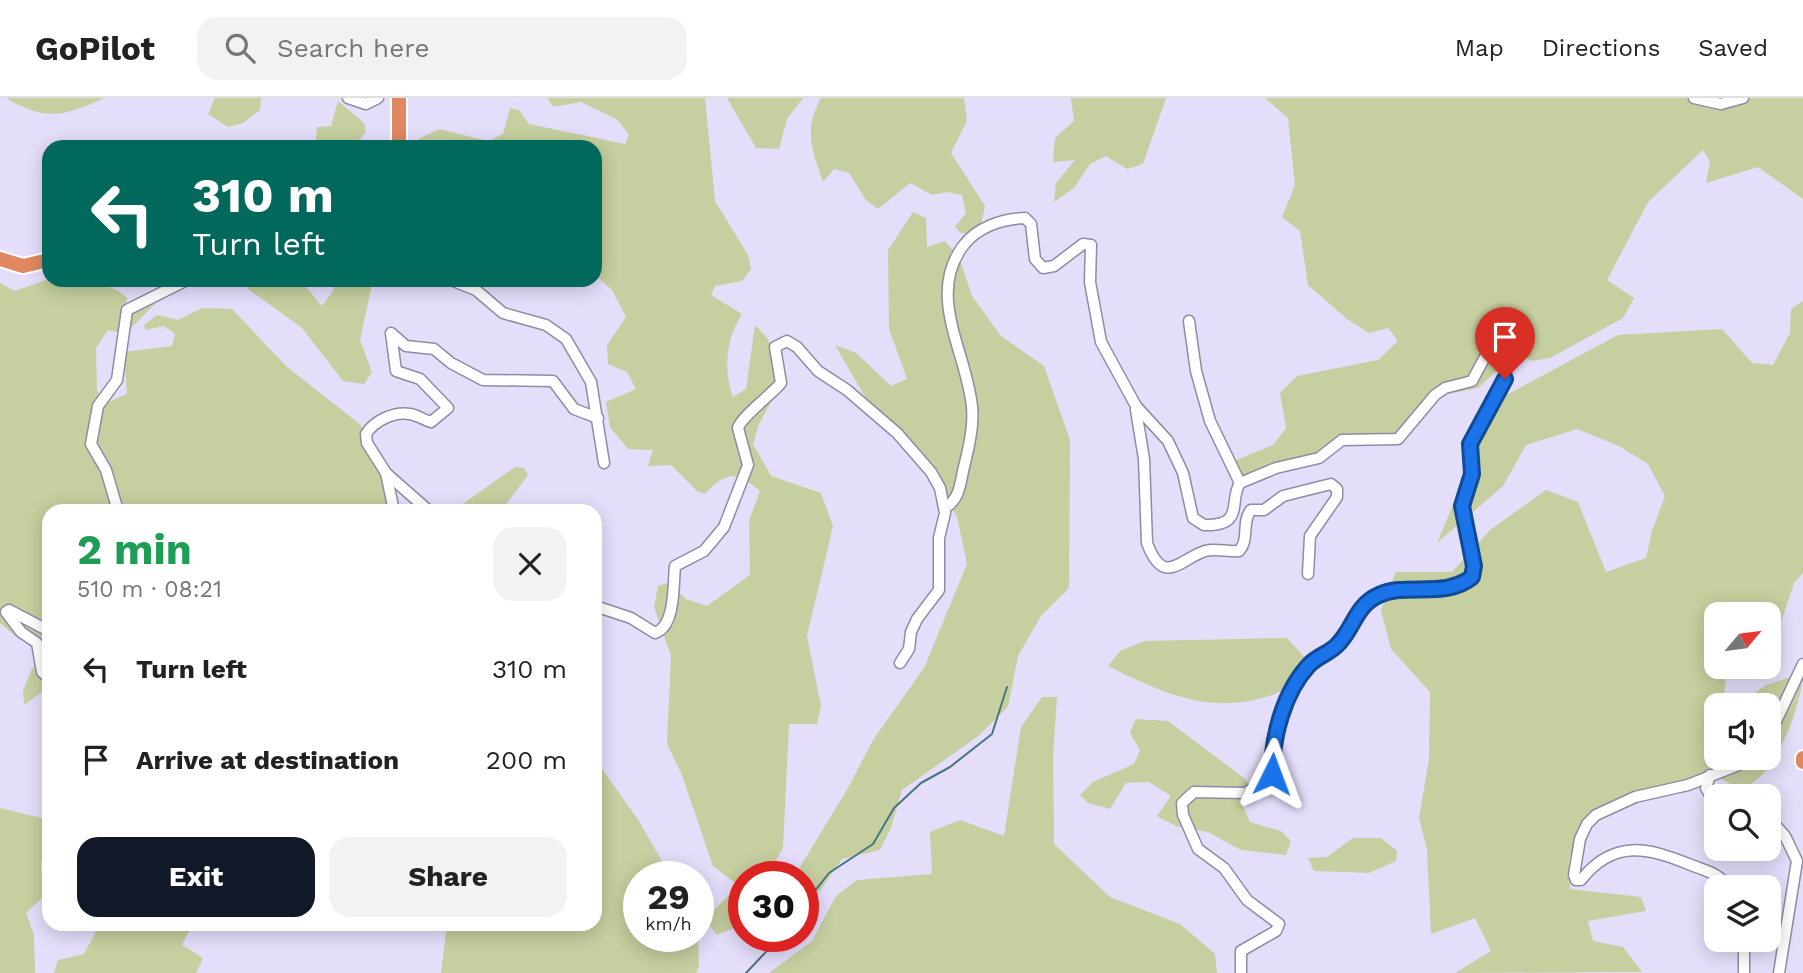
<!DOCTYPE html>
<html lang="en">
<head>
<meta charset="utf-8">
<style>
	:root { --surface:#fff; --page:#f2f2f2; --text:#222; --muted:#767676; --line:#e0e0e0; --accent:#111827 }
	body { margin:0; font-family:"Work Sans",sans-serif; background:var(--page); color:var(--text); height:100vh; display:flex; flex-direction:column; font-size:26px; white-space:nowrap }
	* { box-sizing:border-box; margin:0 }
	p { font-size:23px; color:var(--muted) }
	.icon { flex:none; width:38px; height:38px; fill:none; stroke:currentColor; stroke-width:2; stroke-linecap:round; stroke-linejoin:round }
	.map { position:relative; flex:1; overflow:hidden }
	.panel { position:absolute; left:42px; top:406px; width:560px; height:427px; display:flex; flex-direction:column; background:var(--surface); border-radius:21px; box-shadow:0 4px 18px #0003 }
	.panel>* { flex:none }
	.guide { position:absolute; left:42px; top:42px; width:560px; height:147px; border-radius:21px; box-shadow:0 4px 18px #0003; background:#00695c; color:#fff; overflow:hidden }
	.needle { width:46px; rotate:61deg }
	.buttons { position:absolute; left:1704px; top:504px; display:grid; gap:14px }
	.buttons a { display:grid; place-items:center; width:77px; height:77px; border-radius:14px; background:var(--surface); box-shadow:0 4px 18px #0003; font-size:35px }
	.speed { position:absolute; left:623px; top:763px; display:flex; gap:14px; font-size:35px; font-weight:700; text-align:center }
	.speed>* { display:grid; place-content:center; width:91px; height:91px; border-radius:50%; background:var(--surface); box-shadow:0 4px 18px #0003; line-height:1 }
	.speed small { font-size:18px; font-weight:400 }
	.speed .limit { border:10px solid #d22; background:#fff; color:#111 }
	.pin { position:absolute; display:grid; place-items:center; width:60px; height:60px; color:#fff; margin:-72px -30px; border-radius:50% 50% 50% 0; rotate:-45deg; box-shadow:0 0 7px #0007 }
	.pin .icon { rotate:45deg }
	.me { position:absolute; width:77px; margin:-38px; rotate:3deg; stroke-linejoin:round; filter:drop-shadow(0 0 5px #0008) }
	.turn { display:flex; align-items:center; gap:24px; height:147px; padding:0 35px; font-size:32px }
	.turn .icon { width:91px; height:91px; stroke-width:2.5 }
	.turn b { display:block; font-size:49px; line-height:60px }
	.round { display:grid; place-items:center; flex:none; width:74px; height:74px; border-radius:21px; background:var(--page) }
	.headline { display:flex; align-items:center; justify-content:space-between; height:119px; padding:0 35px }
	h1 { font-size:42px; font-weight:700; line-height:52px; color:#1e9e55 }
	.cta { display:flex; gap:14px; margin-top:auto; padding:14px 35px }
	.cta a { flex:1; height:80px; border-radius:21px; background:var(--accent); color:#fff; font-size:28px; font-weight:700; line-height:80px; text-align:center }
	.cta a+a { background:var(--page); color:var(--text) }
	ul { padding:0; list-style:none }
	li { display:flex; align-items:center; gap:21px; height:91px; padding:0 35px }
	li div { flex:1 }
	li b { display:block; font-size:26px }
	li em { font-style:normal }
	header { display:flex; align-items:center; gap:42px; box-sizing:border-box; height:98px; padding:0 35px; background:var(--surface); border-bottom:2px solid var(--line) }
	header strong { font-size:33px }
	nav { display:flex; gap:38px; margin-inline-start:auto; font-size:24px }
	.search { width:490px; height:63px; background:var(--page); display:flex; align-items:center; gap:18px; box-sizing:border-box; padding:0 24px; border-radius:21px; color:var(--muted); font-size:26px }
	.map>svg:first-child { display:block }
	.green { fill:#c5cf9f; fill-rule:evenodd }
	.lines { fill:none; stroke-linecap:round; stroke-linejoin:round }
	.stream { stroke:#467684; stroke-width:2 }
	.minor-casing { stroke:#908aa4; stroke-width:13 }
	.highway-casing { stroke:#fff; stroke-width:18 }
	.minor { stroke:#fff; stroke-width:10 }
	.highway { stroke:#e08862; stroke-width:14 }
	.route-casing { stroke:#114b97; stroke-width:18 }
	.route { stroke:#1a73e8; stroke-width:12 }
</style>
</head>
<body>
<header>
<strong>GoPilot</strong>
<div class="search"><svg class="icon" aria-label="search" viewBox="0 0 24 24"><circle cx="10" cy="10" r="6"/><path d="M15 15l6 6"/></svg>Search here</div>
<nav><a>Map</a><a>Directions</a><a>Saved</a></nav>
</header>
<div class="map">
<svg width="1803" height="875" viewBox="0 0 1803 875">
	<rect width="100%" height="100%" fill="#e5defb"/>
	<g class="green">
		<path d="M6 0H105C63 18 47 24 6 0Z"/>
		<polygon points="215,0 261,0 260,12 243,25 228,29 208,16"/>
		<path d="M547 0H705L715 103 748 157 751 171 742 183 715 188 711 197 742 216C726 240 723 273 733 299L746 291 755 227 768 241 780 287 759 326 753 346 771 378 821 395 833 428 807 538 821 608 817 626H789L783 750 767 779H744V822L741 827 717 837 707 824 717 809 739 788 713 768 682 677 667 646 671 558 654 509 658 488 668 485 686 501 707 508 750 477 749 423 760 393C736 372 725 374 705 396L697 393 671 367 648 368 653 352 628 351 610 329 606 304 636 291 627 274 608 266 607 247 626 219 612 192 595 177V49H414L420 40 439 31 488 43 503 36 510 10 519 12 529 26 625 46 629 37 618 22 581 4 553 9Z"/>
		<polygon points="727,0 803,0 787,21 779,51 756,50"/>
		<path d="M821 0H964L967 23 951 55 985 108 979 136 961 135 955 129 966 115 962 97 947 94 932 97 910 85 878 111 866 102 849 75 834 71 823 84C812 50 803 33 821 0Z"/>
		<polygon points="1071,0 1166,0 1143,66 1127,71 1106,58 1090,66 1074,90 1054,104 1056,85 1075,62 1053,64 1055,40 1074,23"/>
		<polygon points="1265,0 1803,0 1803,101 1758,69 1706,85 1710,63 1703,52 1648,104 1607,182 1634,200 1623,220 1550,260 1533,263 1515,256 1478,290 1438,298 1427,315 1396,340 1337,348 1309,367 1248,382 1232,373 1234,363 1273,347 1286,330 1280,295 1297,278 1378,262 1398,243 1388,230 1369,235 1347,221 1308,187 1300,133 1282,119 1295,87 1288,20"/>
		<polygon points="338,3 364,25 366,34 357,45 315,49 317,29 331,28"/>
		<polygon points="913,114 926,120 927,149 945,143 959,159 972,198 1001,238 1044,268 1070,342 1069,490 1041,518 1018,558 1008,609 977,639 902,692 891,730 880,752 842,761 803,817 803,779 794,779 848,690 873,642 924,570 967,466 957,419 931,375 875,316 835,247 856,255 891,288 907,281 889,231 888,152"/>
		<path d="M49 181C73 187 107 179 127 200L124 216 156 200V205L125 236 108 232 96 250 97 293 106 305 127 296 124 254 172 248 175 236 164 228 146 232 144 227 157 217 178 222 202 210 232 211 287 269 361 327 383 383 390 413H49V545L20 542 0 525V185L15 193Z"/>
		<polygon points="250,182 300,182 322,208 333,193 335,182 373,182 360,242 372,274 364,286 343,283 302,230 248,191"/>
		<path d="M1803 203V475L1794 485 1780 527 1769 533V516H1717V569H1727L1724 596 1738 607 1766 587 1803 575C1803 603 1775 682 1744 688 1735 690 1722 681 1714 677L1607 717 1578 732 1569 762 1570 791 1641 799 1646 813 1588 823 1593 843 1623 849 1642 874 1455 875 1491 853 1475 820 1431 836 1427 751 1419 720 1429 661 1430 594 1391 551 1381 512 1396 474H1452L1490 432 1546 392 1578 404 1606 474 1646 460 1652 433 1665 398 1648 366 1619 348 1577 331 1526 347 1503 388 1437 445 1497 302 1618 237 1722 231 1752 265 1773 267 1790 235 1791 211ZM1717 607H1769V660H1717Z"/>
		<polygon points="515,369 524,370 528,377 501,413 453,413"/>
		<path d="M1287 540 1306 561C1303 581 1290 591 1272 597 1210 618 1163 595 1108 568L1120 553 1145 543Z"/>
		<polygon points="49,561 49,589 24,607 23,593 32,570"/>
		<polygon points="1042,599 1057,599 1053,659 1054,746 1110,799 1180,826 1215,856 1217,875 769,875 812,843 836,798 857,782 932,776 930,734 960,722 1004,738 1021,629"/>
		<polygon points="1136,621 1168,623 1244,680 1252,690 1243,708 1250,724 1281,733 1291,743 1286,757 1241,752 1208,734 1176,728 1157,718 1171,698 1149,684 1126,685 1110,711 1088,705 1080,697 1093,684 1134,666 1140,652 1130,635"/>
		<polygon points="595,661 639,723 671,779 639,779 639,838 698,838 699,868 696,875 441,875 447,826 595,826"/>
		<polygon points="0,710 49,722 49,758 41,763 43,799 26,815 34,837 35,875 0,875"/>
		<polygon points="1353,740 1381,740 1397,753 1396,763 1369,775 1314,773 1308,760 1327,759"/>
		<polygon points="100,826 193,826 182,847 203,860 196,875 54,875 58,862 84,856"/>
	</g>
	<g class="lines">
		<g class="stream">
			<polyline points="803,808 829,775 873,746 894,710 921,685 950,669 992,636 1007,589"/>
			<polyline points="746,875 781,838"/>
		</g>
		<g class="minor-casing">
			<g id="minor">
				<polyline points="348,0 366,6 378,0"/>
				<polyline points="1694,0 1721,6 1743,0"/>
				<polyline points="248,182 249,182"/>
				<polyline points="451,182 476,192 503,215 546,227 566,241 591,284 604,365"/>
				<polyline points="1189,223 1196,273 1210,323 1240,385"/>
				<path d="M1136 312 1144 361 1147 445C1164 490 1180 461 1205 453 1215 450 1228 454 1239 453 1250 441 1241 424 1251 412H1264L1283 398 1331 386 1337 391V399L1310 438 1308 476"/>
				<polyline points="387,376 429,413"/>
				<path d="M945 410C959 401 960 388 963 373 968 353 974 329 972 309 967 255 926 198 963 148 977 129 1002 121 1025 120L1031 126 1035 161 1043 170 1054 168 1083 146 1091 147 1090 184 1101 244 1136 308 1168 343 1183 375 1193 420 1204 427C1246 428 1228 403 1240 385L1276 370 1319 360 1342 342 1398 341 1435 297 1445 290 1472 283 1486 257 1491 255 1507 262 1506 278 1470 346 1472 376 1462 408 1474 471 1472 479 1437 491 1380 496 1358 513 1340 544 1310 566 1294 590 1273 643 1270 681 1245 695 1194 694 1182 705 1183 717 1198 751 1224 770 1247 802 1279 826 1276 833 1241 853V875"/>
				<polyline points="118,413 106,372 91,346 98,308 117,282 127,212 187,182"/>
				<path d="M394 413 386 375 367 345 366 336C374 323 394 313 410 316 417 317 424 322 431 324L448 310 420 281 396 273 391 235 406 248 434 251 451 265 483 282 553 283 574 311 598 320"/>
				<path d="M595 508 631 520 655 535C676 528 673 486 675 468L704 453 724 429 748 367 738 330C741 319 771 297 781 285L775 249 787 243 797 249 818 273 847 292 897 335 931 374 940 390 945 415 939 440V492L917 521 911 534 909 551 900 565"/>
				<polyline points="49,533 9,512 6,514 21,534 37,545 42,574 49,580"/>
				<polyline points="1769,638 1803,566"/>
				<polyline points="1710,677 1706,690 1710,697 1717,700"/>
				<polyline points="1769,720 1785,738 1797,763 1779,875"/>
				<path d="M1728 789C1719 775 1706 773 1691 767 1649 750 1614 740 1581 782H1576L1574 777 1580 741 1587 726 1596 717 1635 699 1688 687 1756 660"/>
				<polyline points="1744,875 1744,842"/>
			</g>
		</g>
		<g class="highway-casing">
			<g id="highway">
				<polyline points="399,49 399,0"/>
				<polyline points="0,161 23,168 49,162"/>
				<polyline points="1803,660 1803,664"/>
			</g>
		</g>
		<use href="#minor" class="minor"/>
		<use href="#highway" class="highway"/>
	</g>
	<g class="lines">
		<g class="route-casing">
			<path id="route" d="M1272 676C1272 640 1283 595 1309 567 1317 558 1331 555 1339 545 1354 529 1356 507 1379 497 1407 484 1445 501 1472 479L1474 468 1462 408 1472 376 1470 346 1505 281"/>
		</g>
		<use href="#route" class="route"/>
	</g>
</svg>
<div class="buttons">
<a><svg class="needle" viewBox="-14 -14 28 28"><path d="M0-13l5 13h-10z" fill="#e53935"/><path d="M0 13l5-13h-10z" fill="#767676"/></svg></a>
<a><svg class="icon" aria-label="sound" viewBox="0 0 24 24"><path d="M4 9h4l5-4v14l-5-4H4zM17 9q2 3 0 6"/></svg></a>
<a><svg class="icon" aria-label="search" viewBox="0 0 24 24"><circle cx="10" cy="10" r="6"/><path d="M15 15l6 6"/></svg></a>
<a><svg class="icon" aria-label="layers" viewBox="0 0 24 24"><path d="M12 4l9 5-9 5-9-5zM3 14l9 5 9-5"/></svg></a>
</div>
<div class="speed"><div>29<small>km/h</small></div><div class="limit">30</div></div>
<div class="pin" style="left:1505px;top:281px;background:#d93025"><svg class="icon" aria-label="arrive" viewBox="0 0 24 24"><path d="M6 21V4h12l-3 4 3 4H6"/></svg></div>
<svg class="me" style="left:1272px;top:676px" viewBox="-20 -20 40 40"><path d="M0-17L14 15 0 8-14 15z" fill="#1a73e8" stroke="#fff" stroke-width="4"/></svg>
<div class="guide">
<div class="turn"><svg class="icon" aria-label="left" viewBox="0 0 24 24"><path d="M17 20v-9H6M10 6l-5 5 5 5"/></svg><div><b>310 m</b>Turn left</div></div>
</div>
<section class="panel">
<div class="headline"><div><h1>2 min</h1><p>510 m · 08:21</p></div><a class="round"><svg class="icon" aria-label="close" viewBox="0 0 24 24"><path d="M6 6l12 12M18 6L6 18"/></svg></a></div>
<ul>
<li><svg class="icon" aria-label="left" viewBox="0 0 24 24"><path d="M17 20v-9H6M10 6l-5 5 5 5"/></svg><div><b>Turn left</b></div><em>310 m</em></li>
<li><svg class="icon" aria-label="arrive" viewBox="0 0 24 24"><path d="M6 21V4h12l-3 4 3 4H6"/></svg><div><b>Arrive at destination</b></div><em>200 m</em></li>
</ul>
<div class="cta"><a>Exit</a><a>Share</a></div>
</section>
</div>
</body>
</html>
